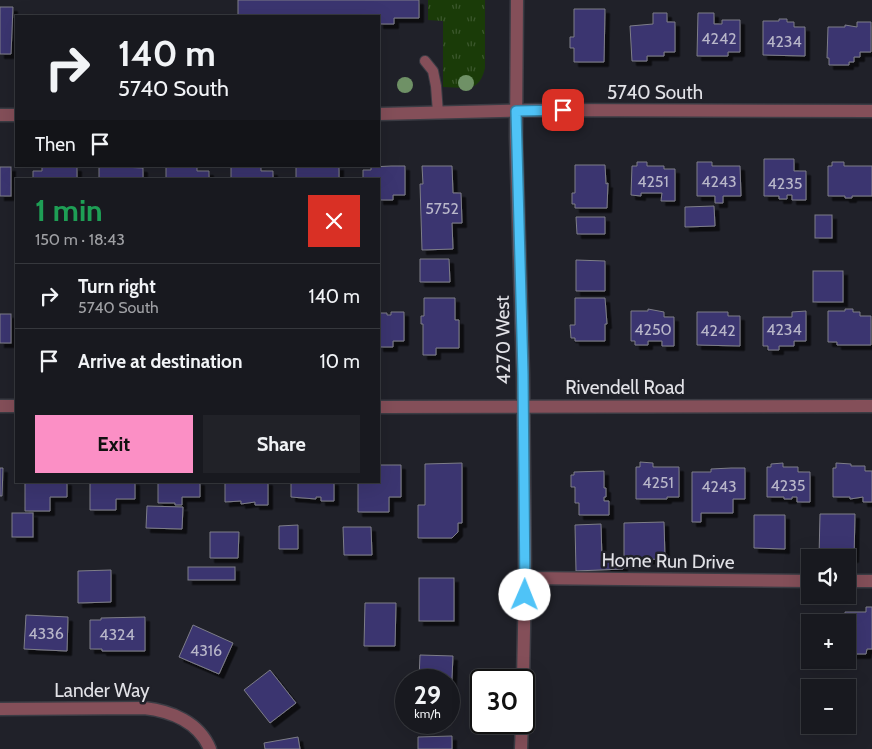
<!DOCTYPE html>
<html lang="en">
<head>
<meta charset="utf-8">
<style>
	:root { --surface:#18191f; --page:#212228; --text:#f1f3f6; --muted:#9fa0a4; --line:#36383d; --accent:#fb8fc5 }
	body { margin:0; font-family:Cabin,sans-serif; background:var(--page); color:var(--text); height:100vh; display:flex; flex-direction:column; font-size:19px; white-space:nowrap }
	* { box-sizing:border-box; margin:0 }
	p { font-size:16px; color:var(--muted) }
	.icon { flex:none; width:28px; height:28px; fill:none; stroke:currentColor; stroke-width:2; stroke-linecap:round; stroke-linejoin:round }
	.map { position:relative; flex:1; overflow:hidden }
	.details { position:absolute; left:15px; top:178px; width:365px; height:305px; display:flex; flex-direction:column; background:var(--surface); border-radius:0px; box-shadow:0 5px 20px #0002,0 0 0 1px var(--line) }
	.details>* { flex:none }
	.top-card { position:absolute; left:15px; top:15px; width:365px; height:152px; border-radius:0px; box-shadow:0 5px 20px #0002,0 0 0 1px var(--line); background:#18191f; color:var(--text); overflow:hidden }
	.fabs { position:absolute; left:801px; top:549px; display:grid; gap:10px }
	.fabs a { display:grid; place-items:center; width:55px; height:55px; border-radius:0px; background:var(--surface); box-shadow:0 5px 20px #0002,0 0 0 1px var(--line); font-size:25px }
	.speed { position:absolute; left:395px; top:669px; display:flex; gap:10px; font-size:25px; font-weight:700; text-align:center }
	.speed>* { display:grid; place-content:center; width:65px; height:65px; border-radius:50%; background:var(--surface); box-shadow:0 5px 20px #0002,0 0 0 1px var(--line); line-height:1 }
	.speed small { font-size:12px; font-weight:400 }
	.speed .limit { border:2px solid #111; border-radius:8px; background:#fff; color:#111 }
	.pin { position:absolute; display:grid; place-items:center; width:42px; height:42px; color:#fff; margin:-21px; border-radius:10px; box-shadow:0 2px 8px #0006 }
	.me { position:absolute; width:55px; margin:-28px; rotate:1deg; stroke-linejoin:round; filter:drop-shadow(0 0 4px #0008) }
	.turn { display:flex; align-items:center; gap:18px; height:105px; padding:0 20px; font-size:22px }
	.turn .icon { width:65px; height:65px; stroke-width:2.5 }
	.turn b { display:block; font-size:35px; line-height:42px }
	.then { display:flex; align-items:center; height:48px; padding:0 20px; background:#0003; gap:10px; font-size:19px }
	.round { display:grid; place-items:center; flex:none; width:52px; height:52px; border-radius:0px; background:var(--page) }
	.summary { display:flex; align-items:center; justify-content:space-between; height:85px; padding:0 20px }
	h1 { font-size:30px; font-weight:700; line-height:38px; color:#1e9e55 }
	.cta { display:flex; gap:10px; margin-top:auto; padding:10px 20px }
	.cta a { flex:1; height:58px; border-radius:0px; background:var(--accent); color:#111; font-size:20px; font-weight:700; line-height:58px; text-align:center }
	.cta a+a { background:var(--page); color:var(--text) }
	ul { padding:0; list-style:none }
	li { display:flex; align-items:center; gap:15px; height:65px; padding:0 20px; border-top:1px solid var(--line) }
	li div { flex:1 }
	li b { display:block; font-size:19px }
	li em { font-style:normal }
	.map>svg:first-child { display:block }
	.grass { fill:url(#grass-tufts) }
	.building { fill:#3a346f; stroke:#7e7e88; filter:url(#shadow) }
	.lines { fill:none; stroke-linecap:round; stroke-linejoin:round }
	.service-casing { stroke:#3b3c44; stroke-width:12 }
	.minor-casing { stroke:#3b3c44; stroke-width:15 }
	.service { stroke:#844f59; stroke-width:10 }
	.minor { stroke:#844f59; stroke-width:12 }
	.tree { fill:#6f9166 }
	.route-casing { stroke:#337fa1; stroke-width:12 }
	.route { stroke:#4fc3f7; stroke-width:9 }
	.labels { text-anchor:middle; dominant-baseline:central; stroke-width:5; stroke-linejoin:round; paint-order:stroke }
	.number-label { font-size:16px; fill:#b8b6c9 }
	.street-label { font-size:19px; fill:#e2e2e7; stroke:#202129 }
</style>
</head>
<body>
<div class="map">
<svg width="872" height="749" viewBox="0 0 872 749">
	<defs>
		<pattern id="grass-tufts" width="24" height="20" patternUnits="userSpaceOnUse" patternTransform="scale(1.25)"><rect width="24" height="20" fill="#1a3b08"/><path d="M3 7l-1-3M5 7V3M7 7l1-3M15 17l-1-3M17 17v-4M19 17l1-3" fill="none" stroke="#3b572c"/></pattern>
		<filter id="shadow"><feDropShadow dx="4.5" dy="4.5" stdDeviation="0" flood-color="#0009"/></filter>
	</defs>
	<rect width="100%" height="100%" fill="#202129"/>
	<path class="grass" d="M428 0H485V68C479 94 465 87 443 87V21L428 20Z"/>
	<g class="building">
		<polygon points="238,0 419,0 419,18 394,18 394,24 379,24 379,16 238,16"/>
		<polygon points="0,7 13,7 11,54 0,54"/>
		<polygon points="574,9 605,9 604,62 574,62 574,48 570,48 570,37 574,37"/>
		<polygon points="653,13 667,13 667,22 675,22 675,52 664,52 664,56 647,56 647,61 632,61 630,26 653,24"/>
		<polygon points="698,13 714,13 714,24 722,24 722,20 740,20 740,52 728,52 728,56 697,56"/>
		<polygon points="779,19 787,19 787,22 794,22 794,27 805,27 805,56 763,55 763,21 779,21"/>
		<polygon points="857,22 871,22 871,52 860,52 860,57 854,57 854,62 849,62 849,65 829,65 829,58 827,58 828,27 845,27 845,25 857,27"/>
		<polygon points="764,159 794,159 794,171 806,171 806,200 792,200 792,195 787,195 787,199 779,199 779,196 764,196"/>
		<polygon points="637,162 647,162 647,166 664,166 664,169 675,169 675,201 661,201 662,193 641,193 641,196 631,195 632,166 637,166"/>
		<polygon points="697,162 712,162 712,166 740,166 741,196 723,196 723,203 715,203 715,196 697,196"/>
		<polygon points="832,162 844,162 844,166 872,166 872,196 852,196 852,198 845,198 845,196 828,196 828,166 832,166"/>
		<polygon points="575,165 605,165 606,184 608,183 607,208 575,208 575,204 572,204 572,193 575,193"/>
		<polygon points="42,166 77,167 77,179 33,179 33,171 42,171"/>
		<polygon points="101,166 143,168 143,179 99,179 99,168"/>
		<polygon points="168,166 197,167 197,171 209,171 209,179 166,179 166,167"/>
		<polygon points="231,166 261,166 261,171 273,171 273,179 231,179"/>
		<rect x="296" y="166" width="43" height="13"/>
		<polygon points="391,166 405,166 405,195 393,195 393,200 379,200 379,179 363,179 363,170 371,170 371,167"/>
		<polygon points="422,166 452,166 453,193 461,193 462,223 452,223 453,249 422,250 420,184 423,184"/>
		<rect x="0" y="167" width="11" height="29"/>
		<polygon points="714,206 715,226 685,227 685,207"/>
		<rect x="815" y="215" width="17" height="23"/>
		<polygon points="576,217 605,217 605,234 577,234"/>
		<polygon points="420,259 449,259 450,282 420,282"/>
		<polygon points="576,260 605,261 605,291 576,291"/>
		<rect x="813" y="271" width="30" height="31"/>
		<polygon points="424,298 455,298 455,320 459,320 459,348 436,348 436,355 423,355 423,324 421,324 421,316 424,316"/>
		<polygon points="575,298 605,298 607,324 605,324 605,341 575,341 575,338 571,338 570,325 575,325"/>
		<polygon points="648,309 664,312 664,317 674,317 674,346 662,346 662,341 648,341 648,345 635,345 635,341 631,341 631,311 648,311"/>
		<polygon points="845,309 853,309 853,312 860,312 860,316 871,316 871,345 837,345 837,342 828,342 828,311 845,311"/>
		<polygon points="806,311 806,341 794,341 794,346 779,346 779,350 768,350 768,346 763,346 763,317 792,317 792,312"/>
		<polygon points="391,312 404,312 404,341 393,341 393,347 379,347 379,313 387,313 387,315 391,315"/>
		<polygon points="697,312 728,312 728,316 740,316 740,346 697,345"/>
		<rect x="0" y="314" width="11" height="29"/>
		<polygon points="640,462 653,463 653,467 679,467 679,497 667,497 667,499 636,499 636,467 640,467"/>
		<polygon points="462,463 462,523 458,523 458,532 452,538 418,538 418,505 425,505 425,464"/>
		<polygon points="783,463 783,467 798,467 798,472 810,472 810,502 797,502 797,497 792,497 792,499 784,499 784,497 767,497 767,467 771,467 771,464"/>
		<polygon points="836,463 851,464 851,466 865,466 865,471 872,471 872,502 863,502 863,497 850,499 850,497 833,497 833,468 836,468"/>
		<polygon points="379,465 401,465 401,497 389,497 389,512 358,512 358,481 379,481"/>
		<polygon points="0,468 3,468 2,496 0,496"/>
		<polygon points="731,468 745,468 745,499 733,499 733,513 701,513 701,522 692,522 692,472 711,472 711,469"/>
		<polygon points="604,471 604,488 606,488 606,497 604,497 604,501 609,501 609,515 579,515 579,503 575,503 575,487 571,487 571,475 574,475 574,472"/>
		<polygon points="25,481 67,481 67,497 50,497 50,511 25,511"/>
		<polygon points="90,481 135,481 135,499 116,499 116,510 90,510"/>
		<polygon points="158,481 200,481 200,497 182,497 182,505 175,505 175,503 158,503"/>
		<polygon points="225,481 268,481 268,505 255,505 255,502 241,504 241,501 225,502"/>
		<polygon points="291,481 334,481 334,501 321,501 321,497 316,497 316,499 291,497"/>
		<polygon points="147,506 183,507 182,529 146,528"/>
		<rect x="12" y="513" width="21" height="24"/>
		<polygon points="820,514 855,514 854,558 819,557"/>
		<polygon points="754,515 785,515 785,549 754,548"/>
		<polygon points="664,522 665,559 624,560 624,523"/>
		<polygon points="601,524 602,560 623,560 623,569 576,571 575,525"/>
		<polygon points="298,525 298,549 279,549 279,526"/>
		<polygon points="343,527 371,527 372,555 344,555"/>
		<polygon points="210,532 239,532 238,558 210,558"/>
		<rect x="188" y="567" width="47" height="13"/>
		<polygon points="111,570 111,602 78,603 78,571"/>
		<rect x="419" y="578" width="35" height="43"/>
		<polygon points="365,603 396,603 395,646 364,646"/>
		<polygon points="866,607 872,607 872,649 867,649 866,654 848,654 848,622 845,622 845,612 866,612"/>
		<polygon points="26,615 68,617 67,651 24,649"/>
		<polygon points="145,617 145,651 102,651 102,649 90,649 90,620 101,620 101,618"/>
		<polygon points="193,625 233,643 219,674 179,657"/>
		<polygon points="420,655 453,656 451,699 449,699 449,680 419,680"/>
		<polygon points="270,670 296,703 270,723 244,690"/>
		<polygon points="452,736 452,749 418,749 418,737"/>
		<polygon points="298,737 300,749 265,749 264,743"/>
	</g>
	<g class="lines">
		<g class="service-casing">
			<polyline id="service" points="425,61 433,71 436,86 438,113"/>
		</g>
		<g class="minor-casing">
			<g id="minor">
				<polyline points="517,0 516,137 523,374 525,578 523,680"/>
				<polyline points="379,114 544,110 872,111"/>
				<polyline points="0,115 16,115"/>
				<polyline points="0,406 16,406"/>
				<polyline points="379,407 872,406"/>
				<polyline points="525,578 810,581"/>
				<polyline points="848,581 872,581"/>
				<path d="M0 709 144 708C171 711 199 722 210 749"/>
				<polyline points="521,749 522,722"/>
			</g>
		</g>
		<use href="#service" class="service"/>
		<use href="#minor" class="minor"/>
	</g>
	<g class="tree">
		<circle cx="466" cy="83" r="8"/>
		<circle cx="405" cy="85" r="8"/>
	</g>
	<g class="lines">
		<g class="route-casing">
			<polyline id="route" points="525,595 523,374 516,111 563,110"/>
		</g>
		<use href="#route" class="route"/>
	</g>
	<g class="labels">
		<g class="number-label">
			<text x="719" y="38">4242</text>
			<text x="784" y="41">4234</text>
			<text x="653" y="181">4251</text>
			<text x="719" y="181">4243</text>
			<text x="785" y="183">4235</text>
			<text x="442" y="208">5752</text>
			<text x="653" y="329">4250</text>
			<text x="784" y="329">4234</text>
			<text x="718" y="330">4242</text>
			<text x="658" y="482">4251</text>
			<text x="788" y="485">4235</text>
			<text x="719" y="486">4243</text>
			<text x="46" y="633">4336</text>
			<text x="117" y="634">4324</text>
			<text x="206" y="650">4316</text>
		</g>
		<g class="street-label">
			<text x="655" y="92">5740 South</text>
			<text transform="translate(503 340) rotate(-91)">4270 West</text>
			<text x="625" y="387">Rivendell Road</text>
			<text transform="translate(668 561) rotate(1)">Home Run Drive</text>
			<text x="102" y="690">Lander Way</text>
		</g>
	</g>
</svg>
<div class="fabs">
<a><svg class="icon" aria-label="sound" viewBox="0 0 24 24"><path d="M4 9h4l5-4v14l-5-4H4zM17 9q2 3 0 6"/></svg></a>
<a>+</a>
<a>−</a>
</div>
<div class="speed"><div>29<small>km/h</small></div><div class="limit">30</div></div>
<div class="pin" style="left:563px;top:110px;background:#d93025"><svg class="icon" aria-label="arrive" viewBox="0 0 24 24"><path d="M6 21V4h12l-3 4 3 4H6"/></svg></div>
<svg class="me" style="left:525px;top:595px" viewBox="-20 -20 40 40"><circle r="19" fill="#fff"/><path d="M0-13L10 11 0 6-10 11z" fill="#4fc3f7"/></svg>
<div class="top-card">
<div class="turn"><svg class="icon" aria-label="right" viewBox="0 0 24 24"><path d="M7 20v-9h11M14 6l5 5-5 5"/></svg><div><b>140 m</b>5740 South</div></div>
<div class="then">Then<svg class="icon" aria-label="arrive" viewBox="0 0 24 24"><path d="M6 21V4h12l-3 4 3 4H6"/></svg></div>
</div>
<section class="details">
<div class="summary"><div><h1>1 min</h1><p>150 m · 18:43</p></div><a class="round" style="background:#d93025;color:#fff"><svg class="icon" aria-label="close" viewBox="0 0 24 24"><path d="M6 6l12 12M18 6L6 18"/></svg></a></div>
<ul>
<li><svg class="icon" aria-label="right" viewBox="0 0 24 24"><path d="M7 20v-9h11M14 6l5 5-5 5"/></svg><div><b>Turn right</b><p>5740 South</p></div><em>140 m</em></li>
<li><svg class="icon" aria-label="arrive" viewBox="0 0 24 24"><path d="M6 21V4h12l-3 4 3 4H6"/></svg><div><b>Arrive at destination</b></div><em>10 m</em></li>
</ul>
<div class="cta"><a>Exit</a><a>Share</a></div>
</section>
</div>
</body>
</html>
